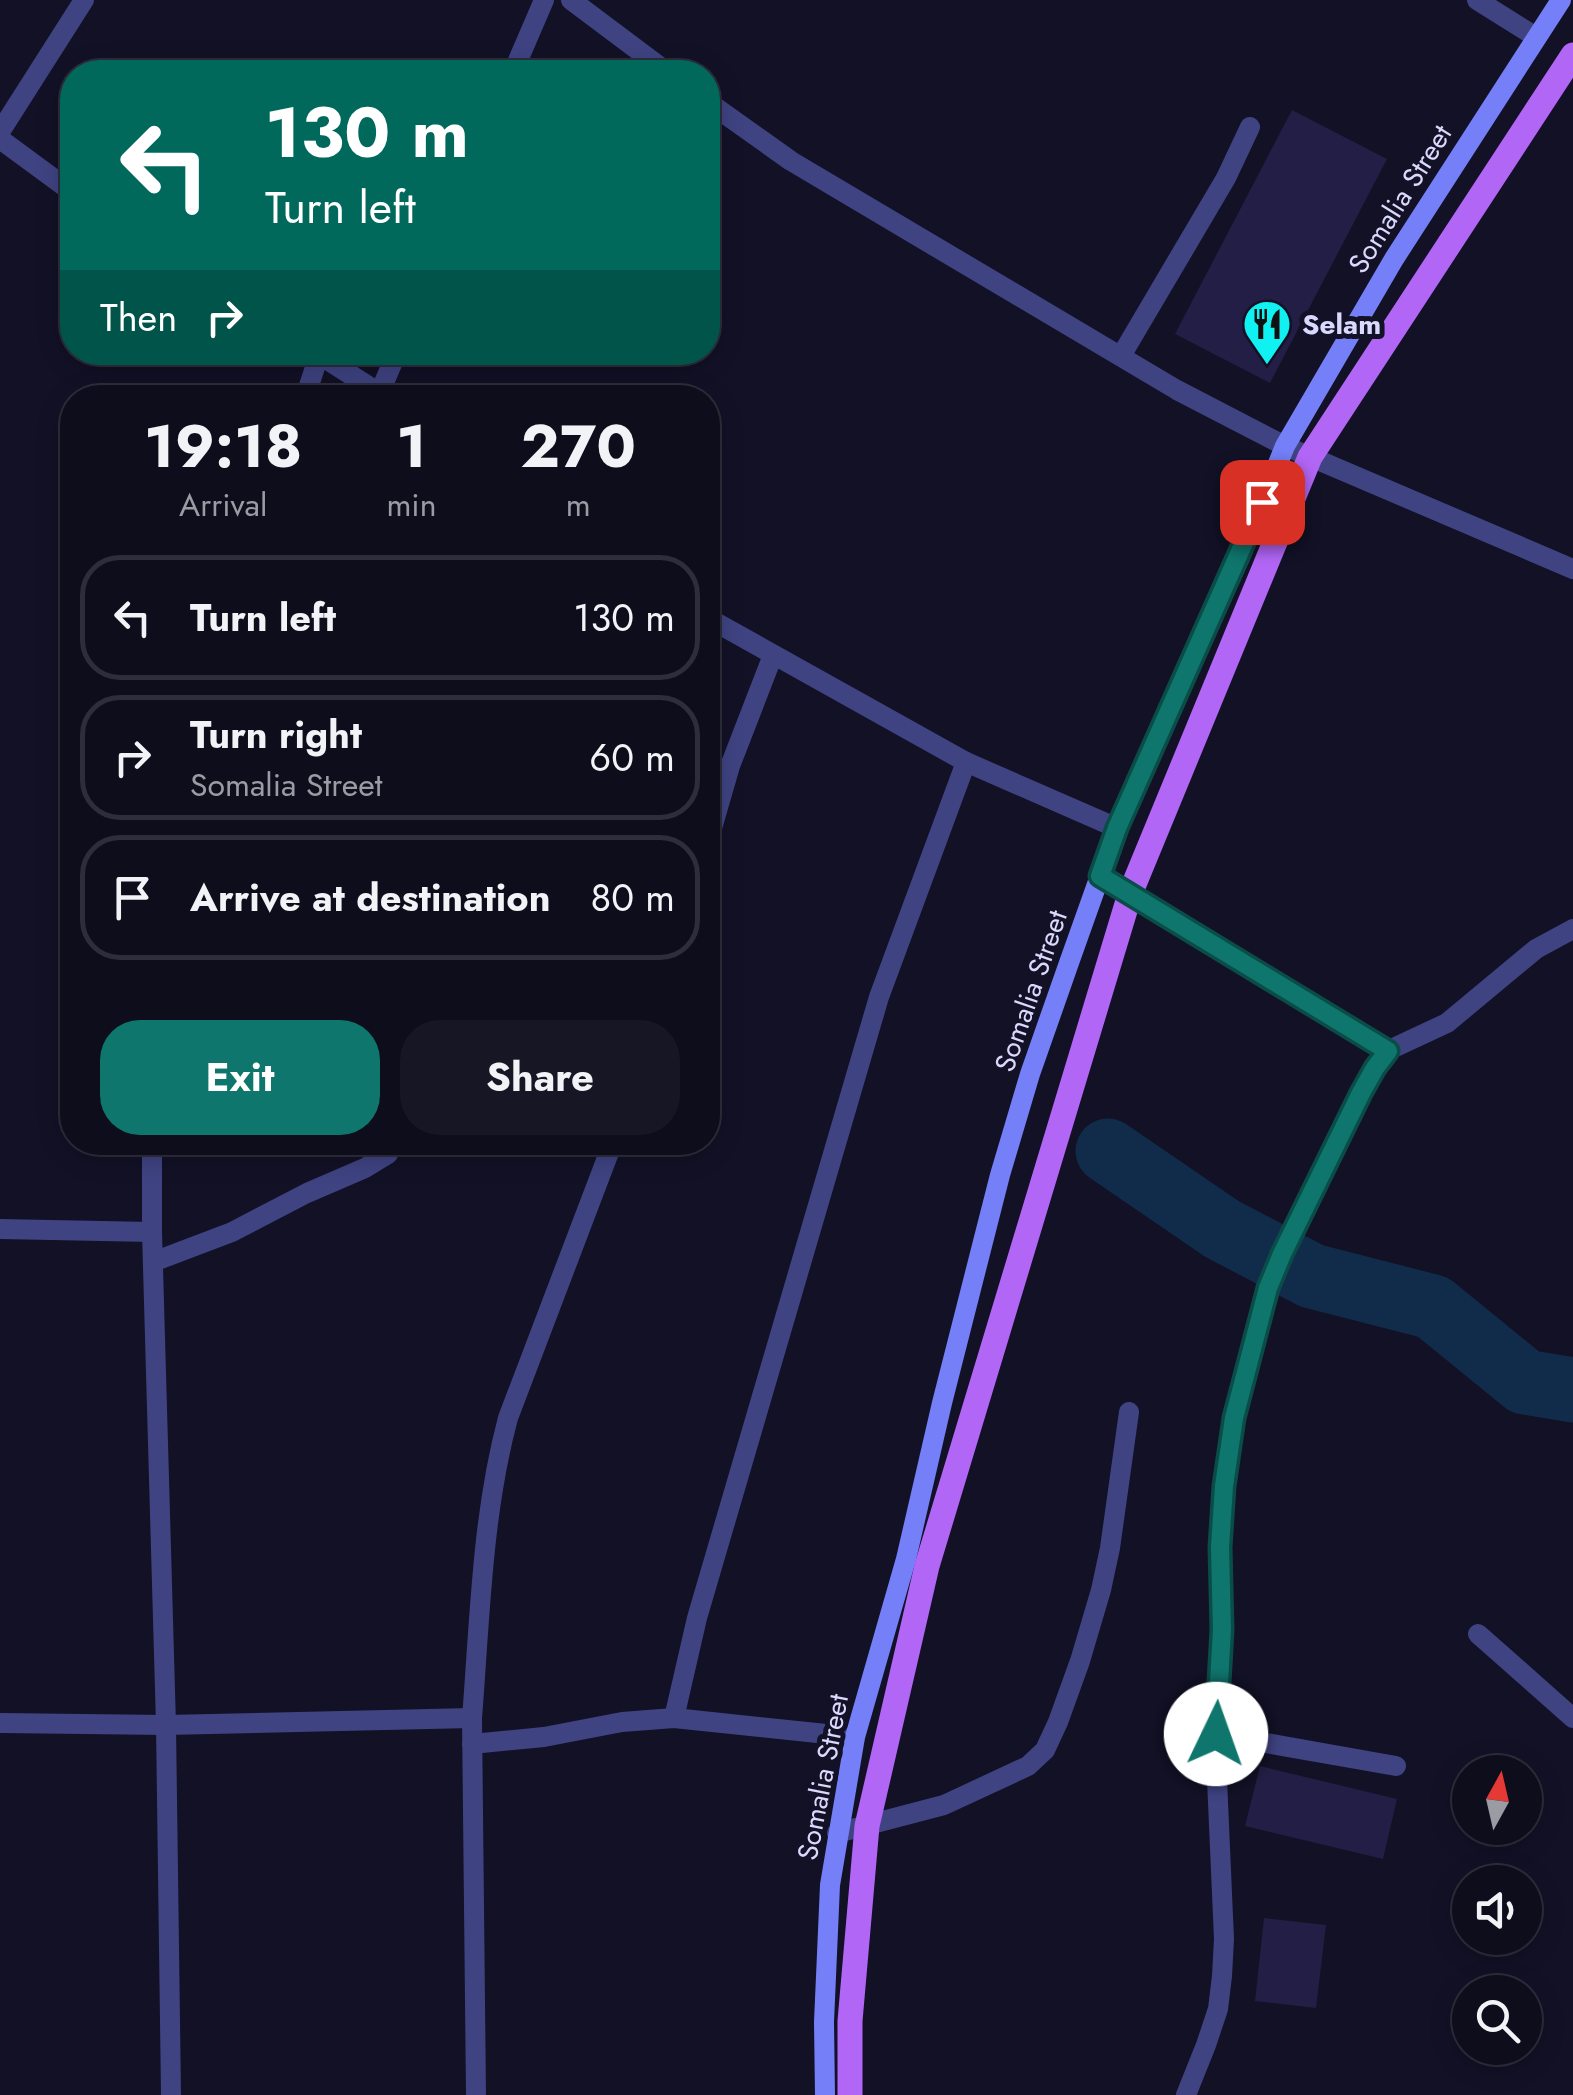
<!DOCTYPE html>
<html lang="en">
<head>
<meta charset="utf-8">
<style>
	:root { --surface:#0e0d1c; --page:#171625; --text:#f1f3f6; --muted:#9b9ca3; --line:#2e2d3b; --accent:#0f766e }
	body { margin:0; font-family:Jost,sans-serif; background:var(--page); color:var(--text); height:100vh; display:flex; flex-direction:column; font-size:38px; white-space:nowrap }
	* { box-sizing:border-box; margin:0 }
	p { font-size:32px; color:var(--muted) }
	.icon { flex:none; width:55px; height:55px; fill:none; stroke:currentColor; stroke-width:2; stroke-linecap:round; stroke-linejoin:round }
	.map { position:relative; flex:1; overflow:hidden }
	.sheet { position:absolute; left:60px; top:385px; width:660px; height:770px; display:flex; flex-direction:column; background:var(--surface); border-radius:40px; box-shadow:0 5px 25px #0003,0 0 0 2px var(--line) }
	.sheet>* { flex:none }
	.top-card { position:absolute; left:60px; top:60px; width:660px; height:305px; border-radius:40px; box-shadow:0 5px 25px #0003,0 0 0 2px var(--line); background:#00695c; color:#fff; overflow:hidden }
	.needle { width:65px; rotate:8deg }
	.fabs { position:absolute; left:1452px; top:1755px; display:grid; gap:20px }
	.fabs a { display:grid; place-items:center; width:90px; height:90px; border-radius:50%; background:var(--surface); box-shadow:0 5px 25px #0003,0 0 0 2px var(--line); font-size:50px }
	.pin { position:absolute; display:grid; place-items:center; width:85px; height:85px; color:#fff; margin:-42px; border-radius:20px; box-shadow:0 5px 15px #0006 }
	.me { position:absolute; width:110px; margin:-55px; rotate:3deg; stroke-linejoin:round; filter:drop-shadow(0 0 8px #0008) }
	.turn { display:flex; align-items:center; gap:35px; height:210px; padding:0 40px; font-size:45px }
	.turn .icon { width:130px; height:130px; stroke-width:2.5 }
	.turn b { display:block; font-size:70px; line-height:85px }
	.then { display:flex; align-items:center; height:95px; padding:0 40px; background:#0003; gap:20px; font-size:38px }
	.eta { display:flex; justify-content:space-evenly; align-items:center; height:170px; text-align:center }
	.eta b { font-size:60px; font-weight:700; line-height:70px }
	.cta { display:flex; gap:20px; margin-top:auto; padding:20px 40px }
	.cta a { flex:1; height:115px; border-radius:40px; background:var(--accent); color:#fff; font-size:40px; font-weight:700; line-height:115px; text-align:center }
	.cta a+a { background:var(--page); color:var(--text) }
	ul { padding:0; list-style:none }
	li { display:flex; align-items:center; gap:30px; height:125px; margin:0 20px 15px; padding:0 20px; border:5px solid var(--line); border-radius:40px }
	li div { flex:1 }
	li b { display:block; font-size:38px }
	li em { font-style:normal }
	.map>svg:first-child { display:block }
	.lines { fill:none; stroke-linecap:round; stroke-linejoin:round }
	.river { stroke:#112c4a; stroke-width:65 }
	.building { fill:#221e46 }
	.street { stroke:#3f4382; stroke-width:20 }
	.secondary { stroke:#757ff7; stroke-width:20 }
	.primary { stroke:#b266f6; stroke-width:25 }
	.route-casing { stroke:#0a4d48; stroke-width:25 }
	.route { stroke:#0f766e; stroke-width:18 }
	.labels { text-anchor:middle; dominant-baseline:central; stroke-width:10; stroke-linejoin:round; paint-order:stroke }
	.street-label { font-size:28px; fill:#d9d8fd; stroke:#121126 }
	.poi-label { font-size:28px; font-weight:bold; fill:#d9d8fd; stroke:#121126; text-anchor:start }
</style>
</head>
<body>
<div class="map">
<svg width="1573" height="2095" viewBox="0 0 1573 2095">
	<rect width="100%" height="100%" fill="#121126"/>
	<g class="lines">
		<polyline class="river" points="1108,1151 1222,1229 1312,1276 1433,1307 1525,1382 1573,1390"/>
	</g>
	<g class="building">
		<polygon points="1292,110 1387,159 1270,383 1175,334"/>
		<polygon points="1260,1766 1397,1799 1383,1859 1245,1826"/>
		<polygon points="1264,1918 1326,1925 1316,2008 1255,2001"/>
	</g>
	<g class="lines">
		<g class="street">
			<polyline points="571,0 667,72"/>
			<polyline points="1477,0 1536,37"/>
			<polyline points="513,72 544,0"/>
			<polyline points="708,102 791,161 1177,390 1285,446 1573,569"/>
			<polyline points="0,132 84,0"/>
			<polyline points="0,139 72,192"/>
			<polyline points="315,352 387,398"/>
			<polyline points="1121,356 1226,178 1250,127"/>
			<polyline points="380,392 397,352"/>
			<polyline points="305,398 319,355"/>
			<polyline points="708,618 966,762 1117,828"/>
			<polyline points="708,842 730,766 773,655"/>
			<polyline points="1100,876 1387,1051"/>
			<polyline points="152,1142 152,1232 166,1725 171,2095"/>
			<polyline points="0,1229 152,1232"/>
			<polyline points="153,1262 232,1232 307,1193 365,1168 388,1154 392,1142"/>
			<polyline points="1478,1634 1573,1718"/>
			<path d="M472 1718C480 1617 482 1515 508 1418L613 1142"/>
			<polyline points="674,1718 697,1618 879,997 966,762"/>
			<polyline points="0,1723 166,1725 472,1718 476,2095"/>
			<polyline points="1215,1734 1396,1766"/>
			<polyline points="472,1744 544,1737 622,1722 674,1718 855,1737"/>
			<polyline points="837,1833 944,1805 1028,1766 1045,1750 1058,1722 1080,1661 1101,1590 1110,1548 1129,1412"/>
			<polyline points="1186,2095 1206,2045 1218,2009 1222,1976 1224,1939 1215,1734 1222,1630 1220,1547 1224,1486 1234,1417 1269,1289 1282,1253 1323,1170 1375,1068 1387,1051 1447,1023 1536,949 1573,929"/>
		</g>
		<polyline class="secondary" points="825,2095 824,2022 830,1885 855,1737 906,1559 942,1403 1000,1175 1030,1074 1070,960 1117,828 1240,557 1285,446 1394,259 1561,0"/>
		<polyline class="primary" points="850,2095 850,2021 867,1826 927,1566 1130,894 1310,457 1573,55"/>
	</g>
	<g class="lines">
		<g class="route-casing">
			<polyline id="route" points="1216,1734 1222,1630 1220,1547 1224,1486 1234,1418 1268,1288 1282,1254 1361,1093 1375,1068 1388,1051 1100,876 1117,828 1262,502"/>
		</g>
		<use href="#route" class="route"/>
	</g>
	<defs>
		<g id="restaurant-pin" transform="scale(2.5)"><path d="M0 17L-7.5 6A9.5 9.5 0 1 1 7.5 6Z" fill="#10f1f1" stroke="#121126"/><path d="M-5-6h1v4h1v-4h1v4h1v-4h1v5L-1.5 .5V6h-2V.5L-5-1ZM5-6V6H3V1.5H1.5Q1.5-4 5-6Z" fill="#111"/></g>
	</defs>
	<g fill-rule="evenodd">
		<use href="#restaurant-pin" x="1267" y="324"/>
	</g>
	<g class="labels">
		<g class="street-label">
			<text transform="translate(1400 199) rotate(-58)">Somalia Street</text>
			<text transform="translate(1031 991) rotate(-71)">Somalia Street</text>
			<text transform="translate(823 1777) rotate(-79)">Somalia Street</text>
		</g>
		<g class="poi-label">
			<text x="1302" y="324">Selam</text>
		</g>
	</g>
</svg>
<div class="fabs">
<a><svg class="needle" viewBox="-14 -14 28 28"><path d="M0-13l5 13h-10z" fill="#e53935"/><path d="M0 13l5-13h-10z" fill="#9b9ca3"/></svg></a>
<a><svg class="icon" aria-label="sound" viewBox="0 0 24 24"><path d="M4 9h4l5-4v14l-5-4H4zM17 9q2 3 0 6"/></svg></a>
<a><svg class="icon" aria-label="search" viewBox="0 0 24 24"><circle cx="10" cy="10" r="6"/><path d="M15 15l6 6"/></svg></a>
</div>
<div class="pin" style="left:1262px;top:502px;background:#d93025"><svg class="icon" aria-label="arrive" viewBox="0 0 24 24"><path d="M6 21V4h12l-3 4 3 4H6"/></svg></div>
<svg class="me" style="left:1216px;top:1734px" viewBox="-20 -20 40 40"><circle r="19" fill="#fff"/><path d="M0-13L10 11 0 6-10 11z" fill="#0f766e"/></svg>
<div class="top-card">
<div class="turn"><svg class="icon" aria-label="left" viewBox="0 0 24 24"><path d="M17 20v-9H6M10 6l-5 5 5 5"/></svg><div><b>130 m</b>Turn left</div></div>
<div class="then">Then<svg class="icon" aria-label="right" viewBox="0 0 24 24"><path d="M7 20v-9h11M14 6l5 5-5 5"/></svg></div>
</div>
<section class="sheet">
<div class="eta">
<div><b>19:18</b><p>Arrival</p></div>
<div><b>1</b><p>min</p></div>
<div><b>270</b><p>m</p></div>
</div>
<ul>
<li><svg class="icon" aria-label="left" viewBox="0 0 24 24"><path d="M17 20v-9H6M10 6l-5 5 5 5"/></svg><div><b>Turn left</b></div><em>130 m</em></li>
<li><svg class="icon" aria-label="right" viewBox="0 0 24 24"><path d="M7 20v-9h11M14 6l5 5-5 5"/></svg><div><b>Turn right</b><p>Somalia Street</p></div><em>60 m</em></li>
<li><svg class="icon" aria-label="arrive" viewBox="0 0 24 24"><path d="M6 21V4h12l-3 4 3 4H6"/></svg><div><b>Arrive at destination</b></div><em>80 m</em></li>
</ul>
<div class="cta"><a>Exit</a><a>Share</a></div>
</section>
</div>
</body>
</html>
